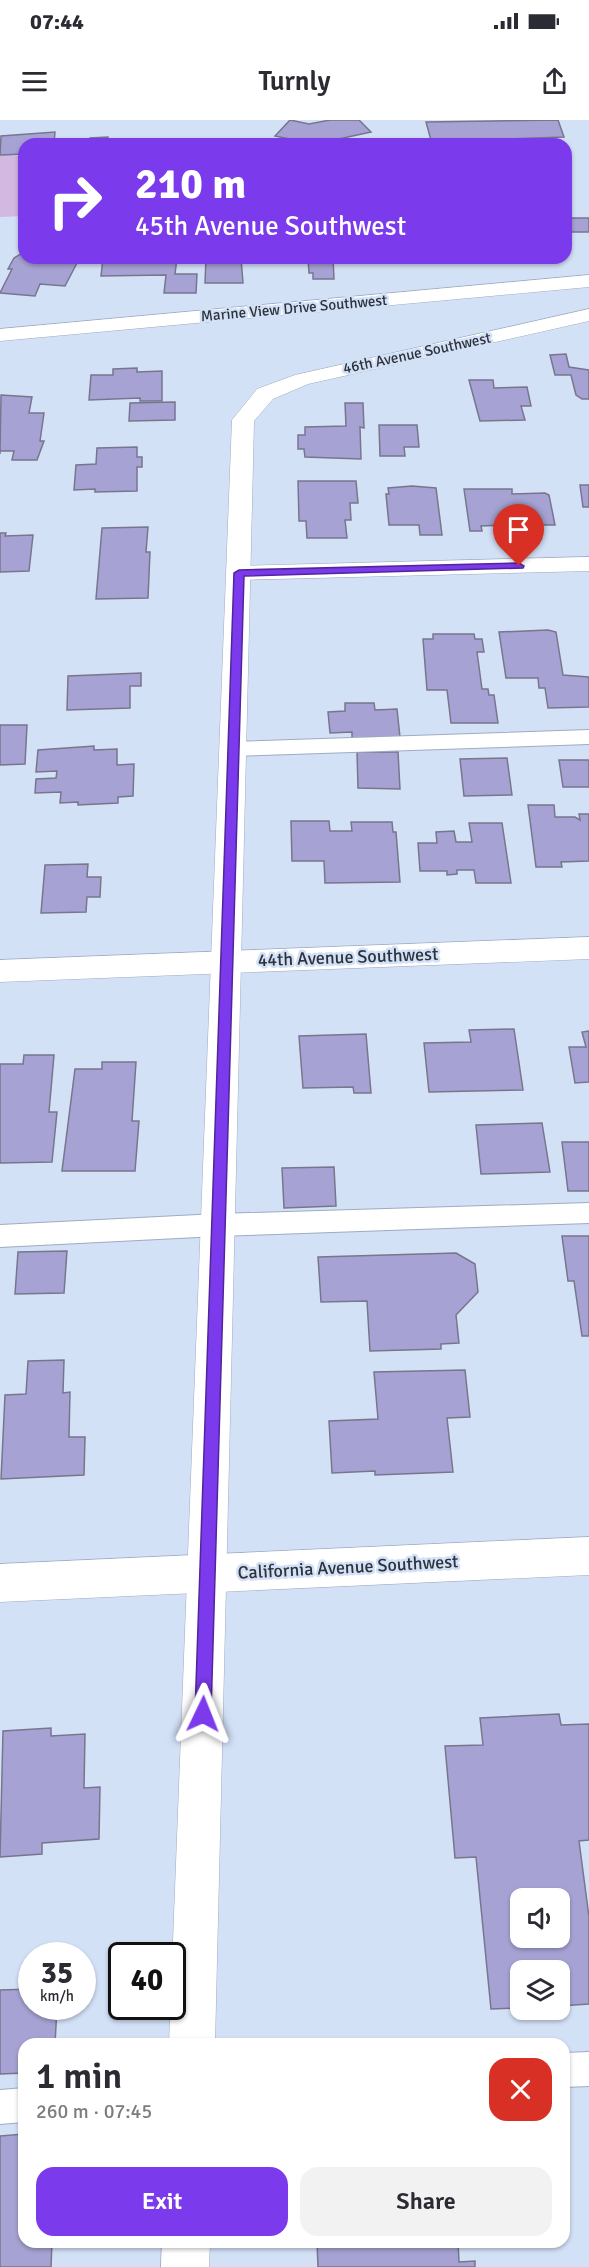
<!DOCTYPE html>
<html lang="en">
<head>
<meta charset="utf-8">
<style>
	:root { --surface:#fff; --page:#f2f2f3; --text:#2b2b33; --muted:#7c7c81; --accent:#7c3aed }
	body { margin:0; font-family:Signika,sans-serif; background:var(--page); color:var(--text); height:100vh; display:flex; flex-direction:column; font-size:22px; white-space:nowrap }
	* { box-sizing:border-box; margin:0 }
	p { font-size:20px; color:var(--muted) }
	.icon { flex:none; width:33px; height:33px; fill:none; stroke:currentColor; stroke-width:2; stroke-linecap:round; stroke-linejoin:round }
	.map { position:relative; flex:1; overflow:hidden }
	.panel { position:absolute; left:18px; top:1918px; width:552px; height:210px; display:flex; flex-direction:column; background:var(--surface); border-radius:18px; box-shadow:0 2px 4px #0004 }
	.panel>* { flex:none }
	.top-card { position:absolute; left:18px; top:18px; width:554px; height:126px; border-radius:18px; box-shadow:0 2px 4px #0004; background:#7c3aed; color:#fff; overflow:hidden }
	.buttons { position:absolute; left:510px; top:1768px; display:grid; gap:12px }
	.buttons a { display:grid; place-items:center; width:60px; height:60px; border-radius:12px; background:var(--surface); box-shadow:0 2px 4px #0004; font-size:30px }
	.speed { position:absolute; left:18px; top:1822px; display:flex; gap:12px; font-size:30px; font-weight:700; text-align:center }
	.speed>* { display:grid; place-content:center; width:78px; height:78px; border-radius:50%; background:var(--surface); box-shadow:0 2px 4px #0004; line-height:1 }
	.speed small { font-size:15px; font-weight:400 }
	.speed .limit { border:3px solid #111; border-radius:9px; background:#fff; color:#111 }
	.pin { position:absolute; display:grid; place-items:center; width:51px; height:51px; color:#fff; margin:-62px -26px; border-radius:50% 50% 50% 0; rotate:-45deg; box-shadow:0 0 6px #0007 }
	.pin .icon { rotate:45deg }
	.me { position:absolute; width:66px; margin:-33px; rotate:2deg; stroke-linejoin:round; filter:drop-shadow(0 0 4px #0008) }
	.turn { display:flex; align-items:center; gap:21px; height:126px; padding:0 18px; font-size:27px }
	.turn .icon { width:78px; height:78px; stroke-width:2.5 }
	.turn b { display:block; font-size:42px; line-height:51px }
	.round { display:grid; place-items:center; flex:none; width:63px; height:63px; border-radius:18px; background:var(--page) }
	.headline { display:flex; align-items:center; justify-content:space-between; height:102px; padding:0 18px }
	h1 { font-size:36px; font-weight:600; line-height:45px }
	.primary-button { display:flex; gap:12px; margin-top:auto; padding:12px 18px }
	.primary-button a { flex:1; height:69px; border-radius:18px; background:var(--accent); color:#fff; font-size:24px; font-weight:600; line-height:69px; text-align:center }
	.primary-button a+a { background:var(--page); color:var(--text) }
	.status { display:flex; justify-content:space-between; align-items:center; height:42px; padding:0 30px; background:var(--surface); direction:ltr }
	.status svg { height:16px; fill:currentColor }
	header { display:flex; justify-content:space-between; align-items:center; height:78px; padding:0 18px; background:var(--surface); font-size:27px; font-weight:600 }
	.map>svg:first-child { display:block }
	.green { fill:#d3b9e1 }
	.building { fill:#a6a3d4; stroke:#77768d; stroke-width:1.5; fill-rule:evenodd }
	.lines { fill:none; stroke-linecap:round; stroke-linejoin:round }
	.lane-casing { stroke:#9eabc1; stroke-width:2 }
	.street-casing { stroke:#9eabc1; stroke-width:1 }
	.secondary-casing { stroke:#9eabc1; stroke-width:1 }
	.lane { fill:#fff; fill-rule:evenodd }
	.street { fill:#fff; fill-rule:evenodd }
	.secondary { fill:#fff; fill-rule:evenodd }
	.route { fill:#7c3aed; stroke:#51269a; stroke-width:1.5 }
	.labels { text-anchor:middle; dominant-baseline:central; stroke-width:5; stroke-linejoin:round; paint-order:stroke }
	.far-street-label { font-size:15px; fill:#2d323b; stroke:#d3e1f7 }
	.street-label { font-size:18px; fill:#2d323b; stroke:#d3e1f7 }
</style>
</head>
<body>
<div class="status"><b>07:44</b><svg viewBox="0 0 49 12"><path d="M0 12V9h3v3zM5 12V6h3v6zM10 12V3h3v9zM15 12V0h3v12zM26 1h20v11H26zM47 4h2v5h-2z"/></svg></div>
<header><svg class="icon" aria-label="menu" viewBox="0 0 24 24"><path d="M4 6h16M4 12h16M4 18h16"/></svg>Turnly<svg class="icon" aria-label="share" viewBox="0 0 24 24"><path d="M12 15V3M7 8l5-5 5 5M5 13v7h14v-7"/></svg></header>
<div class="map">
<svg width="589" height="2147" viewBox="0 0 589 2147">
	<rect width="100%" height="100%" fill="#d3e1f7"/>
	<polygon class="green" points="0,33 24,37 24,96 0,97"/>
	<g class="building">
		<polygon points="290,0 309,4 330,0 359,0 371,12 325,22 304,22 275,16"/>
		<polygon points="558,0 564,17 478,20 479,24 432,24 426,2"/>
		<polygon points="55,12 54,24 24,24 24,34 0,35 1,16"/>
		<polygon points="108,17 108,20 145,19 145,24 87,24 90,18"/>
		<rect x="566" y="98" width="23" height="14"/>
		<polygon points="24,132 24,138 67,138 66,142 77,143 65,166 40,164 35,176 0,173 12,149 8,149 14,138"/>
		<polygon points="103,138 177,138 175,154 197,154 196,173 164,173 166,155 101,156"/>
		<polygon points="206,138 241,138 243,163 205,163"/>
		<polygon points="333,138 334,159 313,159 313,153 309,153 308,139 296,139"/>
		<polygon points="566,234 569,247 589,250 589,279 582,279 576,275 571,255 555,255 550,235"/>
		<polygon points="137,248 137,252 162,251 162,281 140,281 140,278 89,280 91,255 113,255 113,249"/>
		<polygon points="469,260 493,260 494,268 527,267 531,286 521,286 525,300 480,301"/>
		<polygon points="1,275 32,277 29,293 44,293 40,321 44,321 37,340 12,340 14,331 0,331 0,334"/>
		<polygon points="175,282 175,300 129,301 130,283"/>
		<polygon points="345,283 363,283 364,308 360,307 361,339 305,337 304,329 298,329 298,315 305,315 305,307 346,306"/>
		<polygon points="379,305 417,305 419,327 404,327 405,336 380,336"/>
		<polygon points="137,327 137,337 142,337 142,347 137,347 137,371 95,372 95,369 74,370 76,345 96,344 97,328"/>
		<polygon points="298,361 356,361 358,383 350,383 351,400 345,400 347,418 307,418 306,401 299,401"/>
		<polygon points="580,365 589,365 589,387 583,387"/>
		<polygon points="412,366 436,368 442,415 420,415 419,405 389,405 386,374 389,374 388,368"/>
		<polygon points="464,369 512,369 512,374 545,373 549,375 555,405 519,405 519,410 505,410 505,405 481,406 482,411 470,411"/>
		<polygon points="148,407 146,432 150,432 148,478 96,479 102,408"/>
		<polygon points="0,413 6,413 5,416 33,415 29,451 0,452"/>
		<polygon points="548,510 556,512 563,555 589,557 589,587 548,588 545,568 539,568 538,558 506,558 499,512"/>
		<polygon points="433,514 474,514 475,519 482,519 484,532 477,532 482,569 488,569 489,575 494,575 498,603 451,603 447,570 427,570 423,519 433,519"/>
		<polygon points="141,553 141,566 130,566 130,588 67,590 68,556"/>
		<polygon points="345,583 374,583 375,590 397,589 400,617 352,618 352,612 330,613 328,592 345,591"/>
		<polygon points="0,605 27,605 25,644 0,645"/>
		<polygon points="94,626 94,630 117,629 117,645 134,644 133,676 118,677 118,683 78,685 78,682 60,683 61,672 35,673 36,659 56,658 57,651 36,652 38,630"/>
		<polygon points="357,632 398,632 400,669 358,668"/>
		<polygon points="507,638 512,675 464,676 460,639"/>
		<polygon points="559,640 589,640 589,667 563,667"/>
		<polygon points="528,685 554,685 555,697 575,697 580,700 579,694 589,694 589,741 561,742 562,747 536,747"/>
		<polygon points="291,701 329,701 330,711 352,711 351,702 392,702 393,712 396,712 400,762 325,763 324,741 292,741"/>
		<polygon points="469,703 502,703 511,763 476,763 474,750 457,750 457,754 447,755 447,751 420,751 418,723 437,723 436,712 454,711 456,722 472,722"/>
		<polygon points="88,744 87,757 101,757 100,777 87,777 86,792 41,793 45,745"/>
		<polygon points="514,909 523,970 429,972 424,923 471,922 469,910"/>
		<polygon points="589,911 589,962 575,963 569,927 586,927 582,912"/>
		<polygon points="366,914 371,973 354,973 353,967 303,968 299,916"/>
		<polygon points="24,935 54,935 49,992 57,992 52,1042 0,1043 0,944 23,944"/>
		<polygon points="102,942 136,942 132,1001 139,1001 135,1051 62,1051 75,949 102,949"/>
		<polygon points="542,1003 550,1052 481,1054 476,1005"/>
		<polygon points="562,1022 589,1022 589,1071 568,1071"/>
		<polygon points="334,1047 336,1086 284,1088 282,1048"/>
		<polygon points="562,1116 589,1116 589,1216 582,1216 574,1161 568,1161"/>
		<polygon points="67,1131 64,1173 15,1174 18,1132"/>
		<polygon points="456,1133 475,1144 478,1172 456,1195 459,1223 441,1224 441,1229 370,1231 367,1181 321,1182 318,1137"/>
		<polygon points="64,1240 63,1273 70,1272 69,1317 85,1317 84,1355 1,1359 5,1275 26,1274 28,1241"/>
		<polygon points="465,1250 470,1297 447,1298 453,1352 375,1355 375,1351 332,1353 329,1301 378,1299 374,1252"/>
		<path d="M559 1594 561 1605 589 1604V1720L579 1721 589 1797V1884L560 1886V1851H520V1888L491 1889 476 1737 455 1738 445 1626 483 1625 480 1598ZM520 1779H560V1818H520Z"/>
		<polygon points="51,1608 51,1616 85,1614 84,1668 100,1667 99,1719 42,1723 42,1734 0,1737 3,1611"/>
		<polygon points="32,1869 32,1887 57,1887 55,1924 24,1924 24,1953 0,1954 0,1870"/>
		<polygon points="24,2014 24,2122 52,2122 51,2147 0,2147 0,2016"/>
		<polygon points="317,2122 458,2122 459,2142 475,2141 475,2147 318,2147"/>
	</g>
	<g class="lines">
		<g class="lane-casing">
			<g id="lane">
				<polygon points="589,610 589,624 233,636 226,634 223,629 226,624 233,622"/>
				<polygon points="589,1083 589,1103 218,1116 0,1127 0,1105 218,1094"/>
				<polygon points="589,1932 589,1966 564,1967 564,1933"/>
				<polygon points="24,1968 24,2002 0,2004 0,1970"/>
			</g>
		</g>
		<g class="street-casing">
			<g id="street">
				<polygon points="589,437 589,451 239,460 231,458 227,453 231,448 239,446"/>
				<polygon points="589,817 589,839 0,862 0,840"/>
				<polygon points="589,1417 589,1455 0,1482 0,1444"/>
			</g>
		</g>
		<g class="secondary-casing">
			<g id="secondary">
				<polygon points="589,155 589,167 0,221 0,209"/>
				<polygon points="589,189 589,201 308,264 273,279 254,301 215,1924 169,1924 232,300 257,269 295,255"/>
				<polygon points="162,2122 210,2122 209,2147 161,2147"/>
			</g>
		</g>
		<use href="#lane" class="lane"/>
		<use href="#street" class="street"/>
		<use href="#secondary" class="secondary"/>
	</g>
	<polygon class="route" points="519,443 524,446 523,448 244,456 211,1594 209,1600 203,1603 197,1600 195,1594 234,453 239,450"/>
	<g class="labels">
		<g class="far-street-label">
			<text transform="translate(294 188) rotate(-5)">Marine View Drive Southwest</text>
			<text transform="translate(417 233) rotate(-12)">46th Avenue Southwest</text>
		</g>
		<g class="street-label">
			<text transform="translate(348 837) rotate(-2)">44th Avenue Southwest</text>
			<text transform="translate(348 1447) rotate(-3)">California Avenue Southwest</text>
		</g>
	</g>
</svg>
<div class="buttons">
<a><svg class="icon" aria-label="sound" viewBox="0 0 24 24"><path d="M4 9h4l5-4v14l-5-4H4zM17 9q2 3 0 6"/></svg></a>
<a><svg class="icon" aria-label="layers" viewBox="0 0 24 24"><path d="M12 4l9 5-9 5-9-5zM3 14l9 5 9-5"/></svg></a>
</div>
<div class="speed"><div>35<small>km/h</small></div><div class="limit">40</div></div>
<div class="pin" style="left:519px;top:446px;background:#d93025"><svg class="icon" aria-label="arrive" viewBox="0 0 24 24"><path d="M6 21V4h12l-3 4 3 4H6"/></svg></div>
<svg class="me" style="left:203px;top:1594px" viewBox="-20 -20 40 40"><path d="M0-17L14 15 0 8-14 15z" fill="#7c3aed" stroke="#fff" stroke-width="4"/></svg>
<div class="top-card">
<div class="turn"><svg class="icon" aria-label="right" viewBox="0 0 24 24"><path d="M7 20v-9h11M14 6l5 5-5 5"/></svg><div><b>210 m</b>45th Avenue Southwest</div></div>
</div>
<section class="panel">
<div class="headline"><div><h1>1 min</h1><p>260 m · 07:45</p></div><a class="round" style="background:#d93025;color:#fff"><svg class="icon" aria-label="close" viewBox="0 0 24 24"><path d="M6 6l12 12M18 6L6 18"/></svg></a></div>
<div class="primary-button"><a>Exit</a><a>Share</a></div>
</section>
</div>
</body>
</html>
